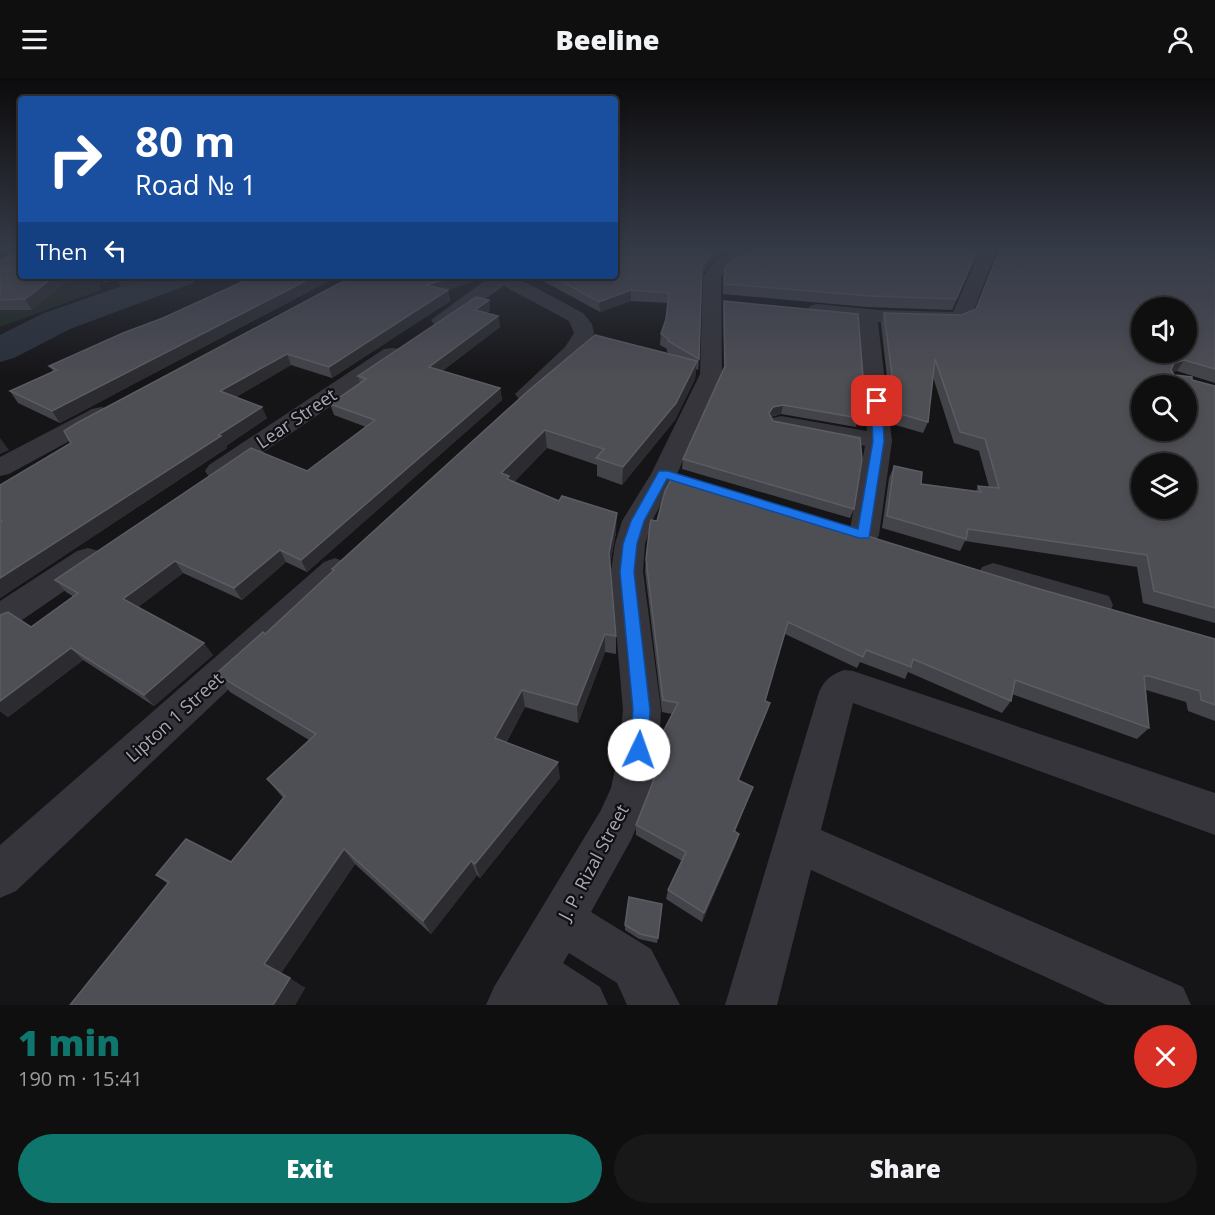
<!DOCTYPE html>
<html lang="en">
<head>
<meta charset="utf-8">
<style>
	:root { --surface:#100f10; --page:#191819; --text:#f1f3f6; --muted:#9c9c9f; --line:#302f30; --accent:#0f766e }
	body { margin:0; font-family:"Open Sans",sans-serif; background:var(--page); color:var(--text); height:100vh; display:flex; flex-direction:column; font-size:22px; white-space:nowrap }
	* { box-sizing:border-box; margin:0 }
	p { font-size:20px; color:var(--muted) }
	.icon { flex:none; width:33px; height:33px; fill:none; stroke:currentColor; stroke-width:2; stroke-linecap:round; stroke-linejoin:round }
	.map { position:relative; height:927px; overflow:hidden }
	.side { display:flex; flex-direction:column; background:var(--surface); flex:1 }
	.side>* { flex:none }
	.guide { position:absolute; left:18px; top:18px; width:600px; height:183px; border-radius:6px; box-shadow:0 3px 9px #0003,0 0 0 2px var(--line); background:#1a4fa0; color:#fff; overflow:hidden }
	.controls { position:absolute; left:1131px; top:219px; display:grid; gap:12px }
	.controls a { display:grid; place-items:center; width:66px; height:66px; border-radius:50%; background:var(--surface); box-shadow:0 3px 9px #0003,0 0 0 2px var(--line); font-size:30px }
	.pin { position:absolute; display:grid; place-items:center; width:51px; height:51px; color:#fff; margin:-26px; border-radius:12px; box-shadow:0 3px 9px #0006 }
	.me { position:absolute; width:66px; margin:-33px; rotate:3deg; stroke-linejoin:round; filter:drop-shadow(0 0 4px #0008) }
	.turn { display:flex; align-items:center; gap:21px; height:126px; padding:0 18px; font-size:27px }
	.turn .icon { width:78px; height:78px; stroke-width:2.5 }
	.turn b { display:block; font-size:42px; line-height:51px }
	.then { display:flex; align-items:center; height:57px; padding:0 18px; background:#0003; gap:12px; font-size:22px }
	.round { display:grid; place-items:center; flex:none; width:63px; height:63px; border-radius:32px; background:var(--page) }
	.head { display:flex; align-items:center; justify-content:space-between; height:102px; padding:0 18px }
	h1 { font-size:36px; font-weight:800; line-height:45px; color:var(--accent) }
	.action { display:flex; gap:12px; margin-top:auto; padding:12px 18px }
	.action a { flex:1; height:69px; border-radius:36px; background:var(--accent); color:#fff; font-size:24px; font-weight:800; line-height:69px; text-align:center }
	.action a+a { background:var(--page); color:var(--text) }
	header { display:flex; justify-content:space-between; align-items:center; height:78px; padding:0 18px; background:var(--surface); font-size:27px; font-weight:800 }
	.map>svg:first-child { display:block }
	.green { fill:#1e2620 }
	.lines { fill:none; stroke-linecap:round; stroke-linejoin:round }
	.river { fill:#2a313b; fill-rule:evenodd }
	.minor { fill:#35353b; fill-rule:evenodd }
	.wall { fill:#434449 }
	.shaded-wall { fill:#2c2c30 }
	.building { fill:#4e4e55; stroke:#5c5c64; stroke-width:1.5; fill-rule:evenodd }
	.route { fill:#1a73e8; stroke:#114b97; stroke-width:1.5 }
	.labels { text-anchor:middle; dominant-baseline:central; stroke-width:4.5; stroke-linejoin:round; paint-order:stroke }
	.street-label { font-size:18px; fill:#a6a8b7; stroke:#100f11 }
</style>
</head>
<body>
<header><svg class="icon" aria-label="menu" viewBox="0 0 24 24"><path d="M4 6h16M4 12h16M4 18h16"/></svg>Beeline<svg class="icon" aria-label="person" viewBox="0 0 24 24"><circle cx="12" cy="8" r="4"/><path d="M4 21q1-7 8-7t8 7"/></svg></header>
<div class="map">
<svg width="1215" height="927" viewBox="0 0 1215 927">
	<rect width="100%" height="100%" fill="#151416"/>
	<polygon class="green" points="0,193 21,198 99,198 101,212 0,249"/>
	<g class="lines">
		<polygon class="river" points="151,198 198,198 193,205 70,251 14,280 0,284 0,257 44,235"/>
		<g class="minor">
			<polygon points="742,171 763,171 761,175 729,189 721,199 722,296 677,396 652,443 645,466 643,493 661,632 659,672 652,713 631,762 591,834 651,871 680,927 627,927 617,905 569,875 563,885 600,909 608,927 486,927 494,909 601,732 611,710 619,672 623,632 611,493 615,466 622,443 651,396 700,296 703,198 717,181"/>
			<polygon points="981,171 997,171 971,240 957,246 878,244 892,363 879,457 875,464 864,467 853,464 849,457 865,368 781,352 772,350 769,345 772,340 781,338 867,353 858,242 810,236 807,232 810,228 817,226 879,232 953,234"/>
			<polygon points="491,198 514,198 583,235 592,246 594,255 582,278 535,321 527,323 519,321 515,316 565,269 574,255 569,243 504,208 448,246 434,246 431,242"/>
			<polygon points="392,270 400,271 403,276 400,281 227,399 218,401 209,399 205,393 209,387 384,271"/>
			<polygon points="101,329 110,331 113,336 110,341 9,396 0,398 0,379 92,331"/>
			<polygon points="88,470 99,473 103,481 99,489 12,549 0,553 0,523 77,473"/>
			<polygon points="335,480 346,484 351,492 346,500 16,813 0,820 0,767 324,484"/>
			<polygon points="993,485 1109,518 1113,527 1109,536 1097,540 982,505 977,497 982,489"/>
			<path d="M844 592 853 593 1215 715V757L853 625 821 752 1183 909 1191 927H1107L811 792 777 927H725L819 614C825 601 831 597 844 592Z"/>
		</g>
	</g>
	<g class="wall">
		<polygon points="17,171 32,232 0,232 0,183"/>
		<polygon points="756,171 979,171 952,232 867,229 723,216 723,200 725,190"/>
		<polygon points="998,171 1215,171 1215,305 1177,293 1172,294 1174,297 1215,308 1215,545 1143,525 1137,489 965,463 960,473 882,450 889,400 894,388 921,406 976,414 978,408 989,409 979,373 954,365 933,299 928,344 923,355 892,346 881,245 884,235 961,237 976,231 999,172"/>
		<polygon points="716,179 702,197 699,281 698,292 696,291 695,301 675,342 622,407 597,398 597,387 547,370 514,404 616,454 610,487 616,558 616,576 605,574 578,645 525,629 506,665 560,700 480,800 477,797 431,856 355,786 281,895 305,910 295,927 70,927 168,806 156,797 231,784 283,720 267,701 309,662 230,614 217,596 265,556 333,493 332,491 528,313 672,277 667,274 667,271 660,267 661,256 666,241 668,225 631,223 600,234 534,198 615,198"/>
		<polygon points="255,198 338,198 60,345 18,325 10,313 53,293 49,288 163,240"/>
		<polygon points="353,198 487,198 482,201 447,212 448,212 450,223 332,300 291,287 236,319 267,340 226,368 227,370 0,520 0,407"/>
		<polygon points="489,222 490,232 487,235 498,238 500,249 442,293 500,310 502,322 307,494 286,484 242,522 183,495 138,529 213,577 154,628 83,582 8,639 0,633 0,537 31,549 74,519 66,514 55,502 307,393 366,349 334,337 330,326 360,305 358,298"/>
		<polygon points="724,223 866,337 863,346 857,345 856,349 781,336 771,339 773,343 854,431 850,440 682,391 683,381 724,291 723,231"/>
		<polygon points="646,481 1036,510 1215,561 1215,643 1188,633 1186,624 1146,612 1149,650 1137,661 1012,616 1011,623 1002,635 908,594 905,601 860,584 857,590 785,556 765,623 766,636 739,702 753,709 735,754 739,756 736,766 702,844 666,821 668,812 682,783 636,757 636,747 653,704 672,636 662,634 645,493"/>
		<polygon points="625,847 658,860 657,865 639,861 625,852"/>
	</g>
	<g class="shaded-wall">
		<polygon points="0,171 8,171 0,175"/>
		<polygon points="716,171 737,171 716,179 701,198 702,188"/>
		<polygon points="55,198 74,198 32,232 25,221"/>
		<polygon points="100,198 170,198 121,209 117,202 104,205"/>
		<polygon points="315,198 338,198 60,345 52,333"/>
		<polygon points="457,198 487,198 482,201 428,218 426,207"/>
		<polygon points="448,212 450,223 332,300 329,289"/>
		<polygon points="631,212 631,223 600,234 599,224"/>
		<polygon points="489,222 490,232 477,243 475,232"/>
		<polygon points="498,238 500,249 432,300 429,289"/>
		<polygon points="287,276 291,287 226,325 220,313"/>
		<polygon points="1184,282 1177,293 1166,296 1174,285"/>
		<polygon points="697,283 695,301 675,342 622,407 623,389"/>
		<polygon points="500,310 502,322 307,494 301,482"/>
		<polygon points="783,327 781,336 772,338 767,344 769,335 773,329"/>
		<polygon points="262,329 267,340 226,368 227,370 0,520 0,500"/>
		<polygon points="545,352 547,370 511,407 501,395"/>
		<polygon points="0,360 9,372 0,376"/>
		<polygon points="617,435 616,454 609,493 609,475"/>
		<polygon points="280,472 286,484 242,522 234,510"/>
		<polygon points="175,483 183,495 133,533 123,521"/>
		<polygon points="605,556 605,574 578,645 577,627"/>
		<polygon points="204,565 213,577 154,628 144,617"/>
		<polygon points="71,570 83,582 8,639 0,633 0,623"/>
		<polygon points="522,612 525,629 499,677 495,660"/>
		<polygon points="770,625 766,636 735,712 738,702"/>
		<polygon points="558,684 560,700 480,800 475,786"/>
		<polygon points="739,756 736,766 702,844 704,835"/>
		<polygon points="344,771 355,786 280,897 264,886"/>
		<polygon points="471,783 477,797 431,856 423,843"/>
		<polygon points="290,900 305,910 295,927 273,927"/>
	</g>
	<g class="building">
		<polygon points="17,171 21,171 21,198 55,198 25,221 0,222 0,183"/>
		<polygon points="615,171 716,171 702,188 699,281 668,263 669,261 661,256 666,241 669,215 631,212 599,224 552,198 615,198"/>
		<polygon points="756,171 978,171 956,221 870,218 725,206 725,190 732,181"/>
		<path d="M1000 171H1215V291L1184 282 1174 285 1171 292 1174 297 1192 299V302L1215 308V530L1154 513 1147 477 968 451 966 461 887 438 894 388 922 394 921 406 981 414 978 408 999 410 985 361 960 354 935 281 928 344 897 335 884 235 961 237 976 231ZM1142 230H1186V274H1142ZM1142 308H1186V352H1142ZM1142 386H1186V430H1142Z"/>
		<polygon points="255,198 315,198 52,333 10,313 57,292 49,288 123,255 163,240"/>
		<polygon points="353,198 457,198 426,207 448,212 329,289 287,276 220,313 262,329 218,357 221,358 0,500 0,444 2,443 0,442 0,407 71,365 64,353 77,345"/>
		<polygon points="476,219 489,222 475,232 498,238 429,289 500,310 301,482 280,472 234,510 175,483 123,521 204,565 144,617 71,570 0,623 0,537 8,534 31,549 78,515 55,502 251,370 307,393 375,342 330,326 366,301 358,298"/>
		<polygon points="724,223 858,236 866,337 859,336 859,340 783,327 773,329 769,335 773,343 860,360 862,381 854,431 683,381 725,288"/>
		<polygon points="595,257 697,283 676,325 623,389 596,380 604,371 545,352 501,395 509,398 507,401 559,423 562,418 617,435 609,475 616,558 605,556 577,627 522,612 495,660 558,684 475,786 471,783 423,843 344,771 264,886 290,900 273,927 70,927 169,804 156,797 186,761 231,784 285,718 267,701 316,656 216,596 263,554 265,556 334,492 332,491 528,313"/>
		<polygon points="673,398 1036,510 1215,561 1215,627 1201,622 1200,613 1149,598 1144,598 1149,650 1015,602 1011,623 913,581 911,589 866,572 863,579 788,544 765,623 770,625 738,702 753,709 734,753 739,756 704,835 668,812 686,774 636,747 653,704 663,654 678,625 663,622 646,481 650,446 651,442 657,443 665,413"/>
		<polygon points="629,819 662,826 658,860 640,856 625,847"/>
	</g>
	<linearGradient id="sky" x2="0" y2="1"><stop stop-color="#0c0b0c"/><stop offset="0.57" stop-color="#353a47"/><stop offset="1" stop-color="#353a47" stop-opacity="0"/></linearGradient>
	<rect width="1215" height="300" fill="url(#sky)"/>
	<polygon class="route" points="877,320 882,323 884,363 869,460 859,460 667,401 644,443 637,466 634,494 650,632 648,672 645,678 639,681 633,678 630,672 633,632 620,494 623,466 631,443 659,393 668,393 858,451 873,363 871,323"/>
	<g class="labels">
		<g class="street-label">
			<text transform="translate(296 340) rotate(-34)">Lear Street</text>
			<text transform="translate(174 639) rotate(-42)">Lipton 1 Street</text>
			<text transform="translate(593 784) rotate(-62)">J. P. Rizal Street</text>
		</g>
	</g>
</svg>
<div class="controls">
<a><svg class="icon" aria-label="sound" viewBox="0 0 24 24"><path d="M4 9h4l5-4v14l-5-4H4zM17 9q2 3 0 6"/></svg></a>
<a><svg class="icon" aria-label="search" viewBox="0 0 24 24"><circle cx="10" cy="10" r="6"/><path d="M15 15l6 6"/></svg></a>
<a><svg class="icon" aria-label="layers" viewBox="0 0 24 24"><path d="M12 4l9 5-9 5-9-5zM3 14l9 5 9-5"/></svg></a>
</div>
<div class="pin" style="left:877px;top:323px;background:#d93025"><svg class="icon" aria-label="arrive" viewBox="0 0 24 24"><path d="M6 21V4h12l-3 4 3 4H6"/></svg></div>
<svg class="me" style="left:639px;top:672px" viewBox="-20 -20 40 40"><circle r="19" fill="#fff"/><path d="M0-13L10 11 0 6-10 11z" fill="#1a73e8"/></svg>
<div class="guide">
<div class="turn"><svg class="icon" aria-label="right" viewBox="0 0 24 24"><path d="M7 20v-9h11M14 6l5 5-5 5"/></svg><div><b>80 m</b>Road № 1</div></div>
<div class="then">Then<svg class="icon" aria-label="left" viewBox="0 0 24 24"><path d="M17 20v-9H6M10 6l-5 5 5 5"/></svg></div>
</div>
</div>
<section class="side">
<div class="head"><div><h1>1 min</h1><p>190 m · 15:41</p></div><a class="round" style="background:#d93025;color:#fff"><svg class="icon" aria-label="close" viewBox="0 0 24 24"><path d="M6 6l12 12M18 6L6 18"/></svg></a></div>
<div class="action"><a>Exit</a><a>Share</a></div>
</section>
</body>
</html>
